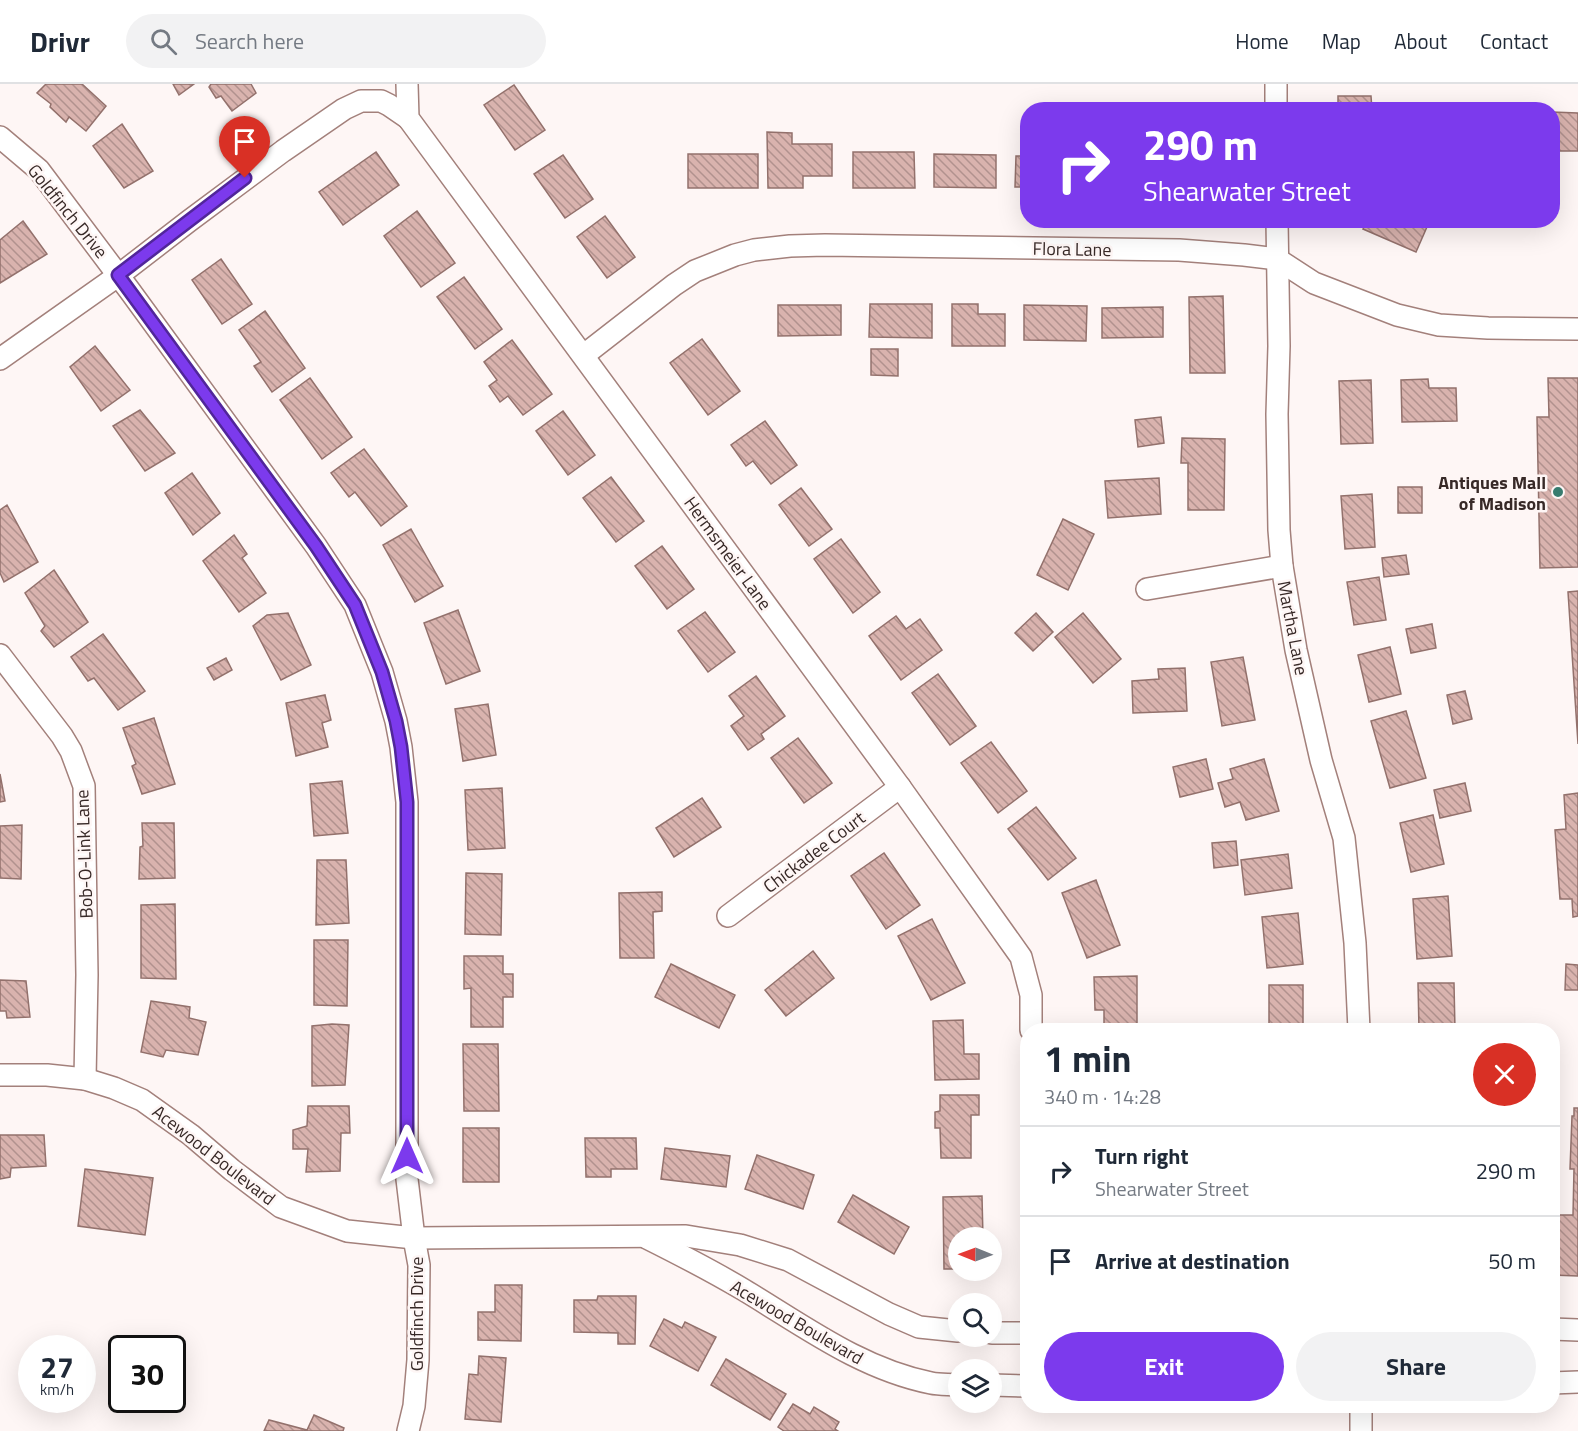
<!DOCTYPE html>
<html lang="en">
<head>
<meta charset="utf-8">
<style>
	:root { --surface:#fff; --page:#f2f2f3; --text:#1f2937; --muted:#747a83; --line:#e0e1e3; --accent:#7c3aed }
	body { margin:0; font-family:"Titillium Web",sans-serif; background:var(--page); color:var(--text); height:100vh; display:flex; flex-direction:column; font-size:22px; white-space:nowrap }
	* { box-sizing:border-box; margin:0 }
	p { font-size:20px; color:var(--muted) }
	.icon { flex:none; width:33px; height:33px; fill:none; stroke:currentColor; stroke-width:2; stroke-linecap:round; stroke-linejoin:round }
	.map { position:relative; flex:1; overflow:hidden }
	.details { position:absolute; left:1020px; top:939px; width:540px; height:390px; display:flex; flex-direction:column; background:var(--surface); border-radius:24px; box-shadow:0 6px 24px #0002 }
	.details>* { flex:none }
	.top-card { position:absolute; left:1020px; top:18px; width:540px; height:126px; border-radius:24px; box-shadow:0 6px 24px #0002; background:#7c3aed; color:#fff; overflow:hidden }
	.needle { width:39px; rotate:271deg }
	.fabs { position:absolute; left:948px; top:1143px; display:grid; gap:12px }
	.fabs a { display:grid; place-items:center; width:54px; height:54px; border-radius:50%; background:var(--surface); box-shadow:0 6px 24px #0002; font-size:30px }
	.speed { position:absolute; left:18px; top:1251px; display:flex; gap:12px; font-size:30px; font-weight:700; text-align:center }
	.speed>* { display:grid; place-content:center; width:78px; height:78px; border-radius:50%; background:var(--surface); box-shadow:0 6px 24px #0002; line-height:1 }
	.speed small { font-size:15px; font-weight:400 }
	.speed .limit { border:3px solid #111; border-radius:9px; background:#fff; color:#111 }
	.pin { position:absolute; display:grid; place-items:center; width:51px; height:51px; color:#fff; margin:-62px -26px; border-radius:50% 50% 50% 0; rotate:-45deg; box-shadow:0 0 6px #0007 }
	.pin .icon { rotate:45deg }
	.me { position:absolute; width:66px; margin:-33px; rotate:0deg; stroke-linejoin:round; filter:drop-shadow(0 0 4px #0008) }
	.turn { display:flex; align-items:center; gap:21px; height:126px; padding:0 24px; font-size:27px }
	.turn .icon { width:78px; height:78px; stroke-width:2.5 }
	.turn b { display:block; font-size:42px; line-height:51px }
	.round { display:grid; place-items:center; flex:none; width:63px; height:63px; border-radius:32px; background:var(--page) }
	.summary { display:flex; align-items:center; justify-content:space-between; height:102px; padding:0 24px }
	h1 { font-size:36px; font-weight:700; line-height:45px }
	.action { display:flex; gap:12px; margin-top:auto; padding:12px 24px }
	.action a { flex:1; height:69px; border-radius:36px; background:var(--accent); color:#fff; font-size:24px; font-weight:700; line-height:69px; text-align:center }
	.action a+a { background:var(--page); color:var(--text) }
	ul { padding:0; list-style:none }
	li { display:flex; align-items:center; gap:18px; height:90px; padding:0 24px; border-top:2px solid var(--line) }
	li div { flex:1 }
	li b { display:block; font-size:22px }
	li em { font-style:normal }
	header { display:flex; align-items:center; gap:36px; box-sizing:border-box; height:84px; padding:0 30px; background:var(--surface); border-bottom:2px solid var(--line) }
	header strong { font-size:28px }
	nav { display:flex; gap:33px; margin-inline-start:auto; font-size:21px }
	.search { width:420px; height:54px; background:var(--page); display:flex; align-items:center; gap:15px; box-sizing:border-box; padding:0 21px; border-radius:33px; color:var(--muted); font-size:22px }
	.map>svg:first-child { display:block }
	.building { fill:url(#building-back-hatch); stroke:#93716c; stroke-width:1.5 }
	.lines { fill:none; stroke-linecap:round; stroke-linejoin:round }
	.minor-casing { stroke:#a3807b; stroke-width:24 }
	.minor { stroke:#fff; stroke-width:21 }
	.route-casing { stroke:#51269a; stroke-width:15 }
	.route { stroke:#7c3aed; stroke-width:10 }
	.poi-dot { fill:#387c6f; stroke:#fef6f5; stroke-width:2 }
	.labels { text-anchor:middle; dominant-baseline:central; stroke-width:5; stroke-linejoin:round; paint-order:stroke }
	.street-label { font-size:18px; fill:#372927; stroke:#fef6f5 }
	.poi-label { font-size:18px; font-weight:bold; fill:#372927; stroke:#fef6f5; text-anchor:end }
</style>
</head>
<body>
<header>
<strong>Drivr</strong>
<div class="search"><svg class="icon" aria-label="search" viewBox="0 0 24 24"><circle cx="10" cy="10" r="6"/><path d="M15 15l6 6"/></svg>Search here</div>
<nav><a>Home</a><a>Map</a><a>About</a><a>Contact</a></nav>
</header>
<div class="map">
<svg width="1578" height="1347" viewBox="0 0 1578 1347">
	<defs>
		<pattern id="building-back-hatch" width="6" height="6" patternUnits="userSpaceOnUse" patternTransform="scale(1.5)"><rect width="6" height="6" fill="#d9b3ae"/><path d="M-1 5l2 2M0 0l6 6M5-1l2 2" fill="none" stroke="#b1928e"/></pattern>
	</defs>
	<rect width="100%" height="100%" fill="#fef6f5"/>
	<g class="building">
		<polygon points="46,0 82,0 106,22 86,47 69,33 66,38 50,23 51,20 37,9"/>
		<polygon points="173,0 194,0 179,11"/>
		<polygon points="211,0 251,0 256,9 232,27 221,12 216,14 209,3"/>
		<polygon points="514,1 545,46 515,66 484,21"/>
		<polygon points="1338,12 1371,12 1372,26 1338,26"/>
		<polygon points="1552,28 1578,29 1578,67 1552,67"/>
		<polygon points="122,40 153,87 124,104 93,62"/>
		<polygon points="767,48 792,49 792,60 832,60 832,92 803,92 803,104 768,104"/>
		<polygon points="376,68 399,101 343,141 319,108"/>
		<polygon points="853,68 914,68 915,104 853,104"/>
		<rect x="688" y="70" width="70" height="34"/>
		<polygon points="934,70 996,71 996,104 934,103"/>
		<polygon points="563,71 593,115 565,134 534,90"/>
		<polygon points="1016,72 1028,72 1028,103 1015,103"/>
		<polygon points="417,127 455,179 421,203 384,152"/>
		<polygon points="605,132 635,173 607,194 577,153"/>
		<polygon points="1367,136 1430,136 1416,168 1363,145"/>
		<polygon points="23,137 47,170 0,199 0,156"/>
		<polygon points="221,175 252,220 222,240 192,196"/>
		<polygon points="464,193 502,245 475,265 437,213"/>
		<polygon points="1223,212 1225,289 1190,289 1189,213"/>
		<polygon points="870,220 932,220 932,254 869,253"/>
		<polygon points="952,220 978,220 978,230 1005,230 1005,262 952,262"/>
		<polygon points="778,221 841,221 841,251 778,252"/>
		<polygon points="1024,221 1087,222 1086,257 1024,256"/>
		<polygon points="1163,223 1163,253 1102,254 1102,224"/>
		<polygon points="265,227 305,284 272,308 254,282 261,278 239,246"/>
		<polygon points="702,255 740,307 708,331 670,279"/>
		<polygon points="512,256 552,310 523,331 508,312 500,318 489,302 497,296 484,278"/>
		<polygon points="95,262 130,306 101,327 70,283"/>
		<polygon points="871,265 898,265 898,292 871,291"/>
		<polygon points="310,294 352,353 322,375 280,316"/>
		<polygon points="1548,294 1578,294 1578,483 1540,484 1537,333 1549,333"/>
		<polygon points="1428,295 1429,304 1456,304 1457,337 1402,338 1401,296"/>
		<polygon points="1371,296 1373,359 1341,360 1339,297"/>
		<polygon points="140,326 175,369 145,387 113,342"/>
		<polygon points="563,327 595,371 568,391 536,347"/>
		<polygon points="1161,333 1164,359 1138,363 1135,336"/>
		<polygon points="765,337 797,381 771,400 753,377 746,382 731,361"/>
		<polygon points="1182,354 1225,355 1224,426 1188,426 1188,379 1181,379"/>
		<polygon points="364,365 407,422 381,442 355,408 349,413 331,389"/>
		<polygon points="192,389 220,429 193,451 165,409"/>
		<polygon points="611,393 644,437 616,458 583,414"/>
		<polygon points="1159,394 1161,430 1108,434 1105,397"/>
		<rect x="1398" y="403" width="24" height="26"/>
		<polygon points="801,404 832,445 809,462 779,421"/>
		<polygon points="1372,410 1375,463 1345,465 1341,412"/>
		<polygon points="7,421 38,478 4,498 0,489 0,426"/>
		<polygon points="1063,435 1094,450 1068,506 1037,491"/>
		<polygon points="411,445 443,502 415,518 383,461"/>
		<polygon points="234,451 247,470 242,474 266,509 239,528 203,477"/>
		<polygon points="841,455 880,508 853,529 814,475"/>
		<polygon points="662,462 694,505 667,525 635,482"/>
		<polygon points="1406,471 1409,490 1384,493 1382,474"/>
		<polygon points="54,486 88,538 54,563 41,547 45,542 25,509"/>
		<polygon points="1379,493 1386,536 1354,541 1347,498"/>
		<polygon points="1578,507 1578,660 1568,508"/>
		<polygon points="458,526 480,587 446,600 424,539"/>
		<polygon points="705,528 735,568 708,588 678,547"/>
		<polygon points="288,529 311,581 281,596 253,542 267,531"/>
		<polygon points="1036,529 1053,548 1033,567 1015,549"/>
		<polygon points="1083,529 1121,575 1093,599 1055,553"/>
		<polygon points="896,532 906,545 920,535 942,566 901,596 869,552"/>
		<polygon points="1432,540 1436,564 1411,569 1406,545"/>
		<polygon points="103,550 145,607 118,626 94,594 88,597 71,573"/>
		<polygon points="1390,563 1401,610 1369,618 1358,571"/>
		<polygon points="1243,573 1255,636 1222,642 1211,578"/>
		<polygon points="226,574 232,586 214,596 207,584"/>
		<polygon points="1185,584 1187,627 1133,629 1132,597 1159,595 1158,585"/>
		<polygon points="938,590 976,642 950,661 912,609"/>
		<polygon points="756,592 785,632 761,650 764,655 748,666 731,642 744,632 729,612"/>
		<polygon points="1465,607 1472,635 1453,640 1447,611"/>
		<polygon points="325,611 331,636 322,639 328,663 296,672 286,619"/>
		<polygon points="488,620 496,671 463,677 455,625"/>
		<polygon points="1406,627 1426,694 1390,704 1371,637"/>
		<polygon points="154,634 175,700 142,710 132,682 136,680 123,644"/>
		<polygon points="798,654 832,699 804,719 771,674"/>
		<polygon points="991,658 1027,707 998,729 961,679"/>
		<polygon points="1206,675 1213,705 1180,713 1173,683"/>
		<polygon points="1264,675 1279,727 1246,736 1240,718 1225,723 1218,699 1233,695 1230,685"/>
		<polygon points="0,690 5,717 0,718"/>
		<polygon points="342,697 348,749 314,752 310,700"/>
		<polygon points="1465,699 1471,727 1440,734 1434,706"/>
		<polygon points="502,704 505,764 468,766 465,706"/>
		<polygon points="1578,709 1578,832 1573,833 1572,815 1560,815 1555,746 1566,745 1564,711"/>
		<polygon points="702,714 721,743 674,773 656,744"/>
		<polygon points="1036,723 1076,774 1048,796 1008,745"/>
		<polygon points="1433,731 1444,780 1411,788 1400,739"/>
		<polygon points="142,739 174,739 175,794 139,795 140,763 143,762"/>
		<polygon points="22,741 21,795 0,794 0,742"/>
		<polygon points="1236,757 1238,781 1214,784 1212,759"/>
		<polygon points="884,769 920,821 886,845 851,792"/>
		<polygon points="1288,770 1292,804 1245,811 1241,776"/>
		<polygon points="317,776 346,776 349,839 316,841"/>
		<polygon points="466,789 502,790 501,851 465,850"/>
		<polygon points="1096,796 1120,861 1087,874 1062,809"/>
		<polygon points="662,808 662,827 653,828 654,874 620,874 619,809"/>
		<polygon points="1448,812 1452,872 1417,875 1413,815"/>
		<polygon points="175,820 176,895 141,894 141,821"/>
		<polygon points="1298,829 1303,880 1267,884 1262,833"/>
		<polygon points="932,835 965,899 931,916 898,852"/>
		<polygon points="314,856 348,856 347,922 314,921"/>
		<polygon points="813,867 834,894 786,932 765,906"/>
		<polygon points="464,872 503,872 503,890 513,890 513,913 503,913 503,943 471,943 471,904 464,905"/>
		<polygon points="671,880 735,911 719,944 655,913"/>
		<polygon points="1566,880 1578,881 1578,906 1565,906"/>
		<polygon points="1137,892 1137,946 1104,946 1104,926 1095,926 1094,893"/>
		<polygon points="0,896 26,897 30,933 7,934 6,927 0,927"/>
		<polygon points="1418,899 1454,899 1455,946 1419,946"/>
		<rect x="1269" y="901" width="34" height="45"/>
		<polygon points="151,917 190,923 189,934 206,938 198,971 166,966 163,973 141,968"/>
		<polygon points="963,936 964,970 979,970 979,995 935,996 933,937"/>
		<polygon points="332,940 349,941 345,1001 312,1002 312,942"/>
		<polygon points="463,960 498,960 499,1027 464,1027"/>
		<polygon points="940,1011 979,1011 979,1031 971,1031 971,1074 941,1074 940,1044 935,1044 935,1028 940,1027"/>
		<polygon points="308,1022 349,1022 350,1049 341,1049 340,1087 306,1088 308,1065 293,1065 293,1046 307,1042"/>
		<polygon points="1574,1024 1578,1024 1578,1192 1552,1191 1552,1131 1573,1131 1574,1085 1570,1085 1572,1032 1574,1032"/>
		<rect x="463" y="1044" width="36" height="54"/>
		<polygon points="0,1051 44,1051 46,1082 11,1084 10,1093 0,1095"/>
		<polygon points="585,1054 636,1054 637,1085 611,1085 611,1093 586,1093"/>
		<polygon points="665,1064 730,1072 726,1103 661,1095"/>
		<polygon points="757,1071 814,1091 803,1125 745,1105"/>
		<polygon points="85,1085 153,1094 145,1151 78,1142"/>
		<polygon points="853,1111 909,1143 894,1170 838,1138"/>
		<polygon points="982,1112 983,1154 958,1154 958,1185 944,1185 943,1113"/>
		<polygon points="495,1201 522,1201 521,1257 478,1256 478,1228 495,1228"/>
		<polygon points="598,1212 636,1212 635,1260 618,1260 618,1249 574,1248 574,1216 597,1216"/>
		<polygon points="664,1235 682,1244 685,1238 716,1253 698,1287 650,1262"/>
		<polygon points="479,1272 506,1274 501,1338 465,1335 469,1290 478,1291"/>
		<polygon points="726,1275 786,1310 770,1336 711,1301"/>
		<polygon points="793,1320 810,1330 814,1323 839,1338 835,1345 838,1347 784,1347 778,1343"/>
		<polygon points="314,1331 344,1344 343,1347 264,1347 269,1336 307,1346"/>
	</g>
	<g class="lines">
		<g class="minor-casing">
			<g id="minor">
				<polyline points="407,0 408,34 900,703 1021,873 1031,911 1031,946"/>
				<polyline points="1276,0 1276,26"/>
				<polyline points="0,53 39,86 130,207 316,462 355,521 382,588 396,637 401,663 407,718 407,1095 414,1154 419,1181 418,1276 414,1322 408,1347"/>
				<polyline points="1277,136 1279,262 1277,330 1279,446 1282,482 1296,566 1321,676 1344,754 1355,859 1359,946"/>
				<polyline points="584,271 674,201 695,187 735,171 754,166 790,162 825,161 1179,166 1244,171 1277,175 1314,199 1397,231 1439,241 1488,244 1578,245"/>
				<polyline points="0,275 119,191 189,137 283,67 344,25 361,17 381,17 389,21 408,34"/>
				<polyline points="1147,505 1282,482"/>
				<polyline points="0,571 62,652 71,667 84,702 87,891 85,995"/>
				<polyline points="728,832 900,703"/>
				<polyline points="0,991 47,991 85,995 114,1004 142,1016 191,1051 232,1086 281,1123 347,1147 414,1154 686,1152 740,1161 788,1176 889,1230 919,1243 958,1247"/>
				<path d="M647 1154C679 1170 712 1187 744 1206 804 1242 861 1285 931 1299 940 1301 950 1300 958 1301"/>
				<polyline points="1552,1245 1578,1246"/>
				<polyline points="992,1249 1028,1249"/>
				<polyline points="1552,1299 1578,1298"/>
				<polyline points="992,1301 1028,1302"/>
				<polyline points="1361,1347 1361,1322"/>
			</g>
		</g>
		<use href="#minor" class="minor"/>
	</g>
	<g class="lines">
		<g class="route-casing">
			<polyline id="route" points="245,94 118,191 316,462 355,521 382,588 396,637 401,663 407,718 407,1072"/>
		</g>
		<use href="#route" class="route"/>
	</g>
	<circle class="poi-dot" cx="1558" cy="408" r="6"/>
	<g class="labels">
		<g class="street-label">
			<text transform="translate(68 127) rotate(51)">Goldfinch Drive</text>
			<text transform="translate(1072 165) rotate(1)">Flora Lane</text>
			<text transform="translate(728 469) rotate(54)">Hermsmeier Lane</text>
			<text transform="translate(1293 544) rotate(79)">Martha Lane</text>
			<text transform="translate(814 768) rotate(-37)">Chickadee Court</text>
			<text transform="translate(84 770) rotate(-92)">Bob-O-Link Lane</text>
			<text transform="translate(214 1071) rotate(38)">Acewood Boulevard</text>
			<text transform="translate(416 1230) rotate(-90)">Goldfinch Drive</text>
			<text transform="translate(797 1238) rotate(30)">Acewood Boulevard</text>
		</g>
		<g class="poi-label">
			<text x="1546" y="398">Antiques Mall<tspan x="1546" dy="21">of Madison</tspan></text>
		</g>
	</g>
</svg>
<div class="fabs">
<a><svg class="needle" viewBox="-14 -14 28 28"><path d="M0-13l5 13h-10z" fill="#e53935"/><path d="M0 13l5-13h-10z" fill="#747a83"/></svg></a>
<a><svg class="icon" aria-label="search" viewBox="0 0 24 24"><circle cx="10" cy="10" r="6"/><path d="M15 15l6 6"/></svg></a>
<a><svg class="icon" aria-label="layers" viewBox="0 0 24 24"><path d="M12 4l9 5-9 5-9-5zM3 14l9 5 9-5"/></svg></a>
</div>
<div class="speed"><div>27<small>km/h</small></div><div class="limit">30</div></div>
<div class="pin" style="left:245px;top:94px;background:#d93025"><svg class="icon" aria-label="arrive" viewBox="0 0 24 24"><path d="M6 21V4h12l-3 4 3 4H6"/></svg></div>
<svg class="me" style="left:407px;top:1072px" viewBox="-20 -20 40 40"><path d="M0-17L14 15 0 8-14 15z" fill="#7c3aed" stroke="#fff" stroke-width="4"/></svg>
<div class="top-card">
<div class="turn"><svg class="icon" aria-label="right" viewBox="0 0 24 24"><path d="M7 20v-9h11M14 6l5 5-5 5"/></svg><div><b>290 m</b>Shearwater Street</div></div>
</div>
<section class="details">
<div class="summary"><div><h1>1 min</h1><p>340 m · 14:28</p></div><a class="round" style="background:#d93025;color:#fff"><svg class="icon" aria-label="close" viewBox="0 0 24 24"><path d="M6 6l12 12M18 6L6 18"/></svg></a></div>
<ul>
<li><svg class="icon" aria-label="right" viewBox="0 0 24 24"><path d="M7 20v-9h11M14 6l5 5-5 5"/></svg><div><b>Turn right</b><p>Shearwater Street</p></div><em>290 m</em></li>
<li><svg class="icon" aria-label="arrive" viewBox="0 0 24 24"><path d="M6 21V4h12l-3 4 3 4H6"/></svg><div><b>Arrive at destination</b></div><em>50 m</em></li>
</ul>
<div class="action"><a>Exit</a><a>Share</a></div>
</section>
</div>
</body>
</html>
